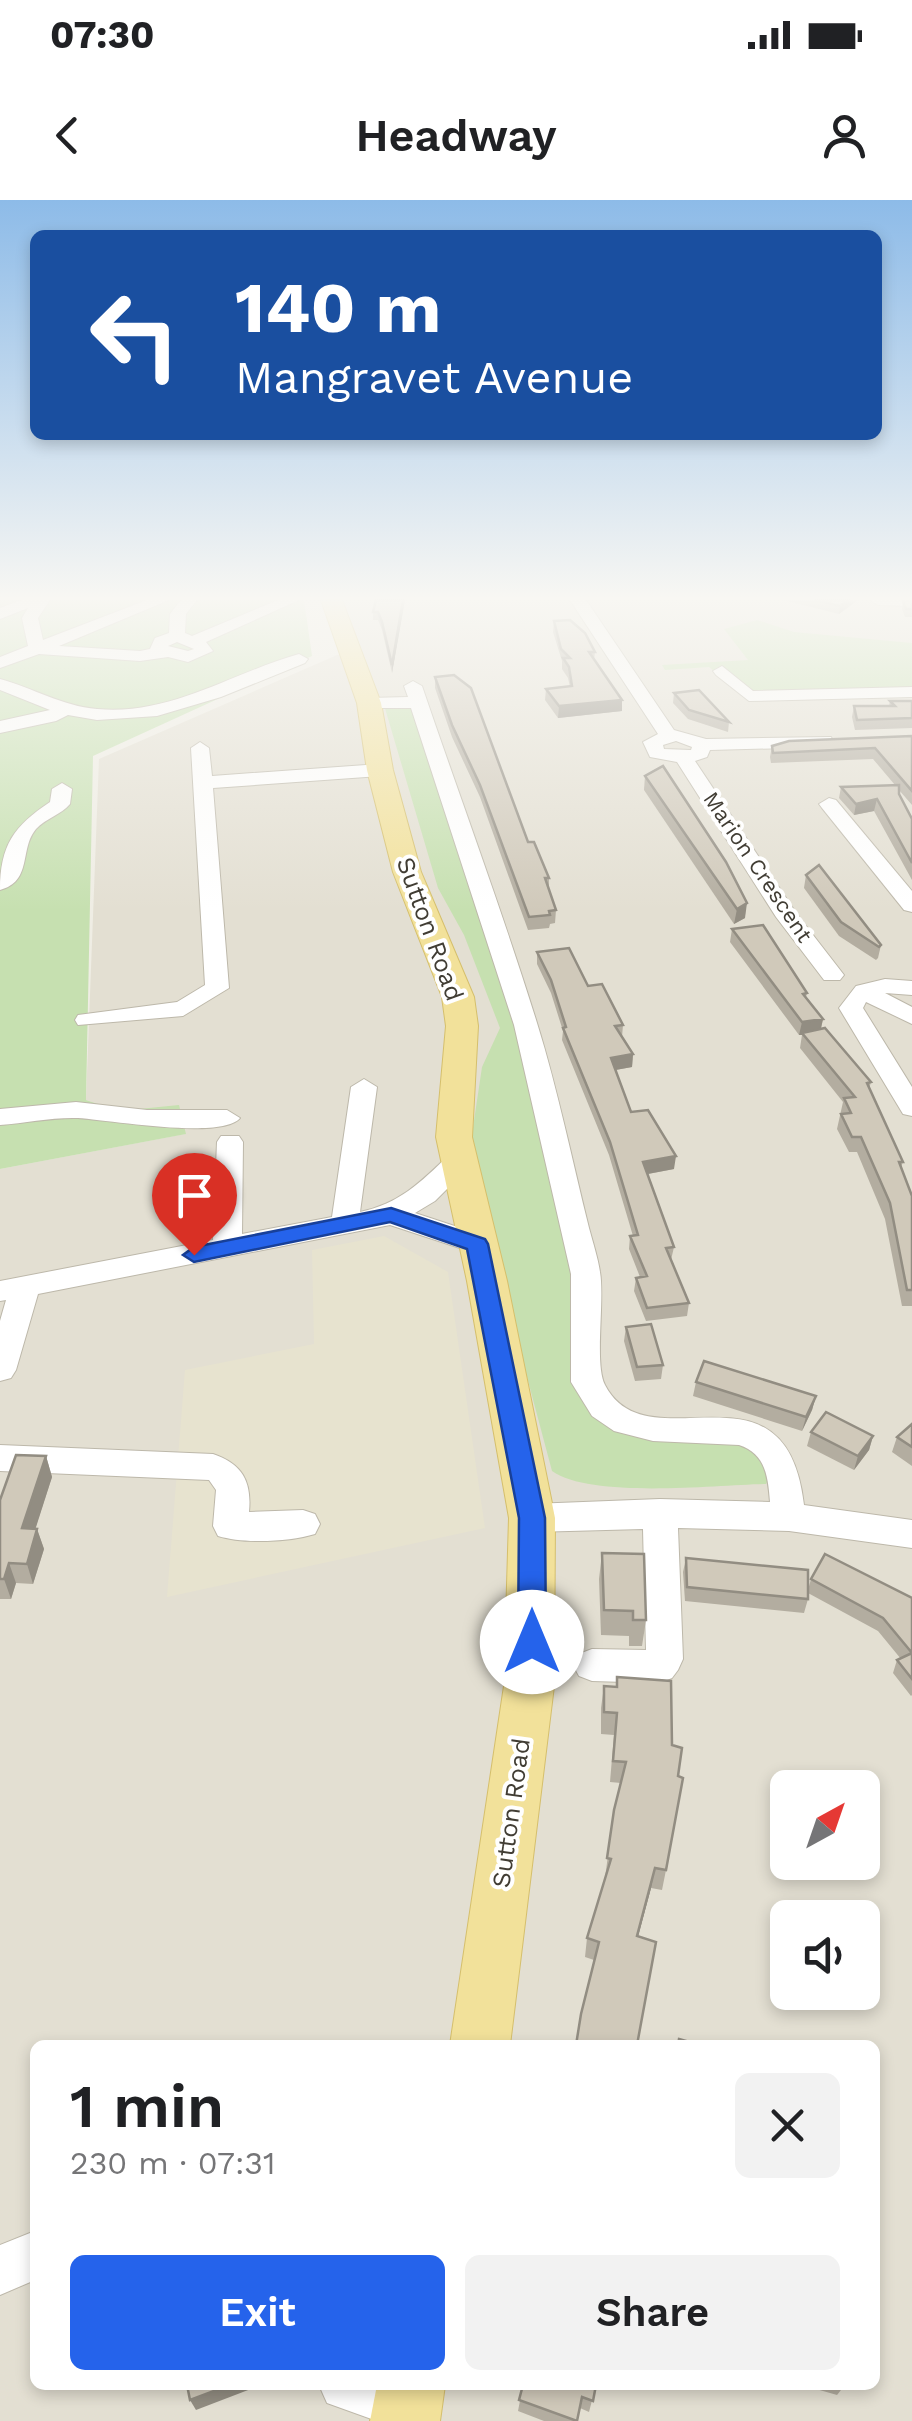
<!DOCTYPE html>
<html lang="en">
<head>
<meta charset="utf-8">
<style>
	:root { --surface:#fff; --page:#f2f2f2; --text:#202124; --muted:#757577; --accent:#2563eb }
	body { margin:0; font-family:"Work Sans",sans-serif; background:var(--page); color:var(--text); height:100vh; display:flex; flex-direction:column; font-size:38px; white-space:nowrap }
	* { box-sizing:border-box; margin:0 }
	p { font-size:32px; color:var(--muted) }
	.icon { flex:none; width:55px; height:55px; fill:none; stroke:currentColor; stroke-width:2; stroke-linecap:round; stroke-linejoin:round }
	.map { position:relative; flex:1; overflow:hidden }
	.side { position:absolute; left:30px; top:1840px; width:850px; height:350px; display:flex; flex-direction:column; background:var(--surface); border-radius:15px; box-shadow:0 5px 15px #0003 }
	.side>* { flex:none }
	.top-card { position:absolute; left:30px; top:30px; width:852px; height:210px; border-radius:15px; box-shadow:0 5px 15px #0003; background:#1a4fa0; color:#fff; overflow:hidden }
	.needle { width:65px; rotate:40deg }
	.buttons { position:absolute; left:770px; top:1570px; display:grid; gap:20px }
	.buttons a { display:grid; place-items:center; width:110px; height:110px; border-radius:15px; background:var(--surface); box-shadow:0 5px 15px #0003; font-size:50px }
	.pin { position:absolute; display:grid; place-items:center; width:85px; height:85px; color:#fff; margin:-102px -42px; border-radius:50% 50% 50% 0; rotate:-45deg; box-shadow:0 0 10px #0007 }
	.pin .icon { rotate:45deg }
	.me { position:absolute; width:110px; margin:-55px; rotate:0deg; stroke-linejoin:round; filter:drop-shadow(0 0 8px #0008) }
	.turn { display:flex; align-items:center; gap:35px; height:210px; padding:0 40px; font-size:45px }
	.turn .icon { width:130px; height:130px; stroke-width:2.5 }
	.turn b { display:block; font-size:70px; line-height:85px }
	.round { display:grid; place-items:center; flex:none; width:105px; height:105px; border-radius:15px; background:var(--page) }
	.summary { display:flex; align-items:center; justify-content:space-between; height:170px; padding:0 40px }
	h1 { font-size:60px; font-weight:600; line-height:75px }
	.primary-button { display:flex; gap:20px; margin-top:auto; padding:20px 40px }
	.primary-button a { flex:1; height:115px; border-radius:15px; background:var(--accent); color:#fff; font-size:40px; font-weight:600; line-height:115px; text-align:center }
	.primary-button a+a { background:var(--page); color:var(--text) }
	.status { display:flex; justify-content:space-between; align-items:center; height:70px; padding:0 50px; background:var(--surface); direction:ltr }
	.status svg { height:28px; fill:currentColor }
	header { display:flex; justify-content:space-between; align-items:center; height:130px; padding:0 40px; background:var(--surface); font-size:45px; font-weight:600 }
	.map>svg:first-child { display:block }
	.residential { fill:#e3dfd2; fill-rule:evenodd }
	.education { fill:#e7e3cf }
	.green { fill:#c6e0b0 }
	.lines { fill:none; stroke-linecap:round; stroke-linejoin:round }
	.minor-casing { stroke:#bdb8aa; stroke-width:2 }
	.major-casing { stroke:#d5bf6c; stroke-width:2 }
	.minor { fill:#fff; fill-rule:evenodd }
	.major { fill:#f2e19a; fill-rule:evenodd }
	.wall { fill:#b3ada0 }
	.shaded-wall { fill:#928d82 }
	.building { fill:#d0c9ba; stroke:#928d82; stroke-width:2.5 }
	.route { fill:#2563eb; stroke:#184099; stroke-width:2.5 }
	.labels { text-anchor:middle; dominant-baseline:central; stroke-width:8; stroke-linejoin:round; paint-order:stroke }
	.far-street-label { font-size:22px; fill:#413d34; stroke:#fff }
	.street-label { font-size:25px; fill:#413d34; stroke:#fff }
</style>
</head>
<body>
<div class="status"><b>07:30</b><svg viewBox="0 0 49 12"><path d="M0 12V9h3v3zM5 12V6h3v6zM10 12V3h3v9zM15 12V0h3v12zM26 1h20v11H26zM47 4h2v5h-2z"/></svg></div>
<header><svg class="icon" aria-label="back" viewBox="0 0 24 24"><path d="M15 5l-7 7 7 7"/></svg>Headway<svg class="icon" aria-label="person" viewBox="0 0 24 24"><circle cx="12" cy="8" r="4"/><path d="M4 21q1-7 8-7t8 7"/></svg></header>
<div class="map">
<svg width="912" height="2221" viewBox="0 0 912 2221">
	<rect width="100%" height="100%" fill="#efede4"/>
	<path class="residential" d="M333 400H912V2221H0V969L185 934 86 900 99 559 337 455 351 454ZM788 1588H862V1662H788ZM788 1718H862V1792H788ZM35 1845H875V2185H35Z"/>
	<polygon class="education" points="384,1036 448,1072 485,1328 167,1397 185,1170 314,1144 312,1050"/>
	<g class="green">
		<polygon points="0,400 304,400 312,456 93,556 86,900 119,911 179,905 186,934 0,969"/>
		<polygon points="757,420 794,432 912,443 912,492 745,497 709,467 665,470 662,465 748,460 724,429"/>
		<path d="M384 505 414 507 478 701 565 1003 592 1210 740 1237 772 1272 766 1284C714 1285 592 1299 552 1271L493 1049 472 934 482 867 500 828 464 735 438 688Z"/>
	</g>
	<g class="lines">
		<g class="minor-casing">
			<g id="minor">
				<path d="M21 400H50L38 418 43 440 147 400H169L59 446 140 451 150 449 155 438 169 433 170 414 181 400H197L186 414 185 433 192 436 278 400H299L206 442 213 451 188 462 168 457 140 461 39 454 0 468V457L28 446 22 418 28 408 0 419V408ZM177 442 194 449 188 451 168 446Z"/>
				<path d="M570 400H586L674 530 706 539 831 537 833 541 824 547 710 550 707 557 695 561 796 713 844 775 840 780H824L776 717 677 562 650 557 643 542 658 534ZM676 541 692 547 691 550 664 549 663 545Z"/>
				<polygon points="870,400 912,400 912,406 878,405"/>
				<path d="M299 454 308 459 305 463 221 497 157 516 97 520 68 515 56 521 0 533V521L50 510 0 490V479C33 488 62 506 97 509 171 516 231 473 299 454Z"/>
				<polygon points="722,466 753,491 912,487 912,497 749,501 716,475 713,471"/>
				<path d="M413 481 422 486C460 598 502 710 537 823 558 890 572 960 589 1028 593 1043 598 1058 600 1072 605 1100 594 1164 605 1185 648 1268 786 1149 804 1305L912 1320V1348L789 1331 678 1328 683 1459 678 1470 672 1478 659 1483 592 1481 579 1476 573 1465 579 1454 592 1449 646 1450 643 1329 532 1332 520 1328 515 1318 520 1308 532 1304 660 1299 770 1302C768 1277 766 1254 739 1245L653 1241 614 1231 592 1216 571 1182V1074L514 825 411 508H369L360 503 369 498 408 497 404 486Z"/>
				<polygon points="200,542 209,548 212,576 380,564 390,570 380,576 213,588 229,788 183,816 78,825 75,820 78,815 177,802 205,785 191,548"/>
				<path d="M62 583 72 589 70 604C61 615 46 618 36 629 19 649 33 681 0 690 0 645 14 626 50 602L52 589Z"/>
				<polygon points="829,598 836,600 912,691 912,712 904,710 822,608 819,604"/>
				<polygon points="885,779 912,781 912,795 885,793 912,807 912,824 866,802 863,808 912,887 912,916 903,914 839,808 856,786"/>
				<path d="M364 879 377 887 360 1012C399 1004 421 982 448 956H468L472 962 468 968 435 1001 415 1013 488 1037 492 1044 488 1051 478 1054 390 1025 38 1094 16 1170 11 1178 0 1181V1121L6 1100 0 1101V1081L213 1040 217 942 221 936H239L243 942 242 1034 332 1017 351 887Z"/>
				<path d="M76 902 147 910H227L240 918C222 940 109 920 78 918 53 917 26 923 0 925V909Z"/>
				<path d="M0 1245 213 1254C242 1264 252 1281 249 1312L303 1310 315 1314 320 1324 315 1334C289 1342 244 1344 218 1336L213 1326 216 1290 209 1280 0 1271Z"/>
				<polygon points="35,2031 35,2080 0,2095 0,2045"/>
				<polygon points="319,2185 421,2185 433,2205 426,2221 377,2221 327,2203"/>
			</g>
		</g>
		<g class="major-casing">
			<g id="major">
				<polygon points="321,400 342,400 381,503 393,570 421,672 474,797 478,826 472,937 507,1081 555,1318 554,1486 510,1845 450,1845 504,1486 509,1318 467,1081 436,937 446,826 442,797 393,672 367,570 357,503"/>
				<polygon points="377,2185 445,2185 440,2221 370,2221"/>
			</g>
		</g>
		<use href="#minor" class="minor"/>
		<use href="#major" class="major"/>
	</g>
	<g class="wall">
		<polygon points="405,400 392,473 382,430 378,420 373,420 373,412"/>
		<polygon points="783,400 858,400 839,414"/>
		<polygon points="903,401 912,401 912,417 905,417 902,409"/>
		<polygon points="554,421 595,452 594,460 622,500 622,511 558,518 545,500 546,489 570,487 568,478 562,469 562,461 553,432"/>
		<polygon points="435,477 549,678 549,688 556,710 555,723 550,724 549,728 528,730 480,597 452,537 435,488"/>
		<polygon points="674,493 729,522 728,532 688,519 673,503"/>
		<polygon points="890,501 912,501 912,528 855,530 852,517 854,506 889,506"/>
		<polygon points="912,536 912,605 899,590 899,594 912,619 912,680 874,611 854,615 839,598 841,587 895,585 873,559 771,563 770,557 772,546"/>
		<polygon points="645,576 745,718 734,724 644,590"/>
		<polygon points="806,675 881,745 878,758 876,760 839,736 804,688"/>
		<polygon points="732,729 807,793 806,797 823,819 821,829 871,882 869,889 903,962 901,967 912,996 912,1106 902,1106 885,1019 857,952 849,952 837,929 843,902 800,848 802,835 799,835 730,742"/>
		<polygon points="537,752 588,786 623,825 622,837 633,854 632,867 615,870 631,912 674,969 648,974 674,1047 671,1060 689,1103 687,1116 646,1121 634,1091 636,1078 640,1077 629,1049 630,1036 633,1036 609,955 562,840 563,831 551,793 537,764"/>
		<polygon points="626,1127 663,1165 661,1179 635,1181 624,1141"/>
		<polygon points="696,1182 816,1196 812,1210 802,1231 693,1196"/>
		<polygon points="912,1224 912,1266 892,1252 897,1237"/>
		<polygon points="811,1232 873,1236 869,1250 854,1270 807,1246"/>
		<polygon points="46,1256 52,1277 35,1329 37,1329 44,1349 33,1384 16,1383 11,1399 0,1399 0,1300"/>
		<polygon points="602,1353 646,1420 642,1446 629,1446 629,1436 601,1435 599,1379"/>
		<polygon points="686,1358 808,1390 811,1379 912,1398 912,1495 911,1496 893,1473 897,1460 901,1459 878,1431 808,1393 808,1399 804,1413 685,1401 683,1372"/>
		<polygon points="617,1477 666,1670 662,1690 651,1688 638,1736 594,1760 585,1757 587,1738 605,1678 614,1610 621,1583 610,1582 614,1535 601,1534 601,1508 604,1486 616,1487"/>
		<polygon points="523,2185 596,2185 589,2212 580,2208 577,2221 544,2221 518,2211"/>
		<polygon points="802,2185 845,2185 837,2195"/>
	</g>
	<g class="shaded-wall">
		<polygon points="403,400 405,400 392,473 392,465"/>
		<polygon points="848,400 858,400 839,414 840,406"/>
		<polygon points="622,500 622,511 558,518 559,506"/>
		<polygon points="877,599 874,611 854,615 856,604"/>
		<polygon points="747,703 745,718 734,724 737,709"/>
		<polygon points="823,819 820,832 802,833 802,835 799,835 802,822"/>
		<polygon points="633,854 632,867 610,871 611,858"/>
		<polygon points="676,956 674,969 642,975 643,962"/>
		<polygon points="816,1196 812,1210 802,1231 806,1217"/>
		<polygon points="873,1236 869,1250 854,1270 858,1256"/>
		<polygon points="46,1256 52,1277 29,1349 22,1328"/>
		<polygon points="37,1329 44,1349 33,1384 27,1364"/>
		<polygon points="9,1363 16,1383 11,1399 4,1379"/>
		<polygon points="655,1668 651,1688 633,1755 637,1736"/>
		<polygon points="230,2185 261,2185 196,2210 190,2200"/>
	</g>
	<g class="building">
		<polygon points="376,400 403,400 392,465 382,422 378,412 373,412"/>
		<polygon points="815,400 848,400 840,406"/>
		<polygon points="903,401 912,401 912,409 906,409"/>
		<polygon points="570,420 585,433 595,452 589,452 622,500 559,506 546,489 572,486 569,467 563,458 570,458 561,449 554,421"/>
		<polygon points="454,475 471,488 528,642 534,642 549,678 545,678 556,710 549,711 550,715 529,717 480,585 452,525 435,477"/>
		<polygon points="699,490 729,522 689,510 674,493"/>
		<polygon points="890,501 912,501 912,518 857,520 854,506 895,506"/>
		<polygon points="912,536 912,591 875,548 773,553 772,546 789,541"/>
		<polygon points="663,566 726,662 747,703 737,709 645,576"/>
		<polygon points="899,585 899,594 912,619 912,663 877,599 856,604 841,587"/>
		<polygon points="819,665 881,745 879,747 841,722 806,675"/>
		<polygon points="763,725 807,793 803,794 823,819 802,822 732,729"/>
		<polygon points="569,748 588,786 602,784 623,825 615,826 633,854 611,858 631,912 648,910 676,956 643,962 674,1047 666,1048 689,1103 647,1108 636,1078 647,1076 630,1036 638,1035 610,942 563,828 566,827 551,780 537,752"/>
		<polygon points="825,828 871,882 867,883 903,962 899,962 912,996 912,1090 907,1090 890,1003 861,937 852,937 841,914 851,913 844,898 855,897 802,833"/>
		<polygon points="651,1124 663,1165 637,1167 626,1127"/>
		<polygon points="704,1161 816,1196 806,1217 696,1182"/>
		<polygon points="826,1212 873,1236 858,1256 811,1232"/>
		<polygon points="912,1224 912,1247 897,1237"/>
		<polygon points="16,1255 46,1256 22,1328 37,1329 27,1364 9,1363 4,1379 0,1379 0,1300"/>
		<polygon points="602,1353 644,1354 646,1420 633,1420 633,1411 604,1410"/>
		<polygon points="825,1354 912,1398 912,1479 897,1460 912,1453 883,1418 811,1379"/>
		<polygon points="686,1358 808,1370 808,1399 687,1387"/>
		<polygon points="617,1477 671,1481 672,1545 682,1548 678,1576 683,1578 666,1670 655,1668 637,1736 656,1742 637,1845 576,1845 581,1814 599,1742 587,1738 611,1659 607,1658 614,1610 626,1562 613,1561 617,1513 604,1512 604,1486 617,1487"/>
		<polygon points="679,1839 700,1845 678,1845"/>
		<polygon points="187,2185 230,2185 190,2200"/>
		<polygon points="523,2185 596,2185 593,2201 582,2197 577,2221 519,2200"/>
	</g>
	<linearGradient id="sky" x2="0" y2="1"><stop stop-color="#8dbbe8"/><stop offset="0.56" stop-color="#f8f7f3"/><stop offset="1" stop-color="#f8f7f3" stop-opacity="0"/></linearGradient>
	<rect width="912" height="711" fill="url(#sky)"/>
	<polygon class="route" points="391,1008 485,1039 488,1044 545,1318 546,1442 542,1450 532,1454 522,1450 518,1442 519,1318 467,1049 390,1022 194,1062 183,1055 194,1047"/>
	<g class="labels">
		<g class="far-street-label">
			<text transform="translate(758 667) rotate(56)">Marion Crescent</text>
		</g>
		<g class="street-label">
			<text transform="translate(430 729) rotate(70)">Sutton Road</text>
			<text transform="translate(511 1613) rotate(-82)">Sutton Road</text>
		</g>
	</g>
</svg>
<div class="buttons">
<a><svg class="needle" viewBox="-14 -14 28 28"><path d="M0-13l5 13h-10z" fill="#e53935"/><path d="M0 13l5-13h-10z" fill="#757577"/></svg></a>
<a><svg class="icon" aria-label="sound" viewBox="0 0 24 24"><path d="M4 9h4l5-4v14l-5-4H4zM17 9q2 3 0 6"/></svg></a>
</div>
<div class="pin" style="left:194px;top:1055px;background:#d93025"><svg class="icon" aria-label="arrive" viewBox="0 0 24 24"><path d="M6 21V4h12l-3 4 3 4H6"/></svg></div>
<svg class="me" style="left:532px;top:1442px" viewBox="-20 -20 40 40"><circle r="19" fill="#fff"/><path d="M0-13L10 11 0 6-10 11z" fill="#2563eb"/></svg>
<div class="top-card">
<div class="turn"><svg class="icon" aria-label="left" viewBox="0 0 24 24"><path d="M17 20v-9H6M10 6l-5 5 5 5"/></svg><div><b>140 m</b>Mangravet Avenue</div></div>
</div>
<section class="side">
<div class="summary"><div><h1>1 min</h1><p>230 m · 07:31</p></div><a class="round"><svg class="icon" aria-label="close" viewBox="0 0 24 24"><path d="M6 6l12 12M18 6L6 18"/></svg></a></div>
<div class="primary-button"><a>Exit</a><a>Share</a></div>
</section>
</div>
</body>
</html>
